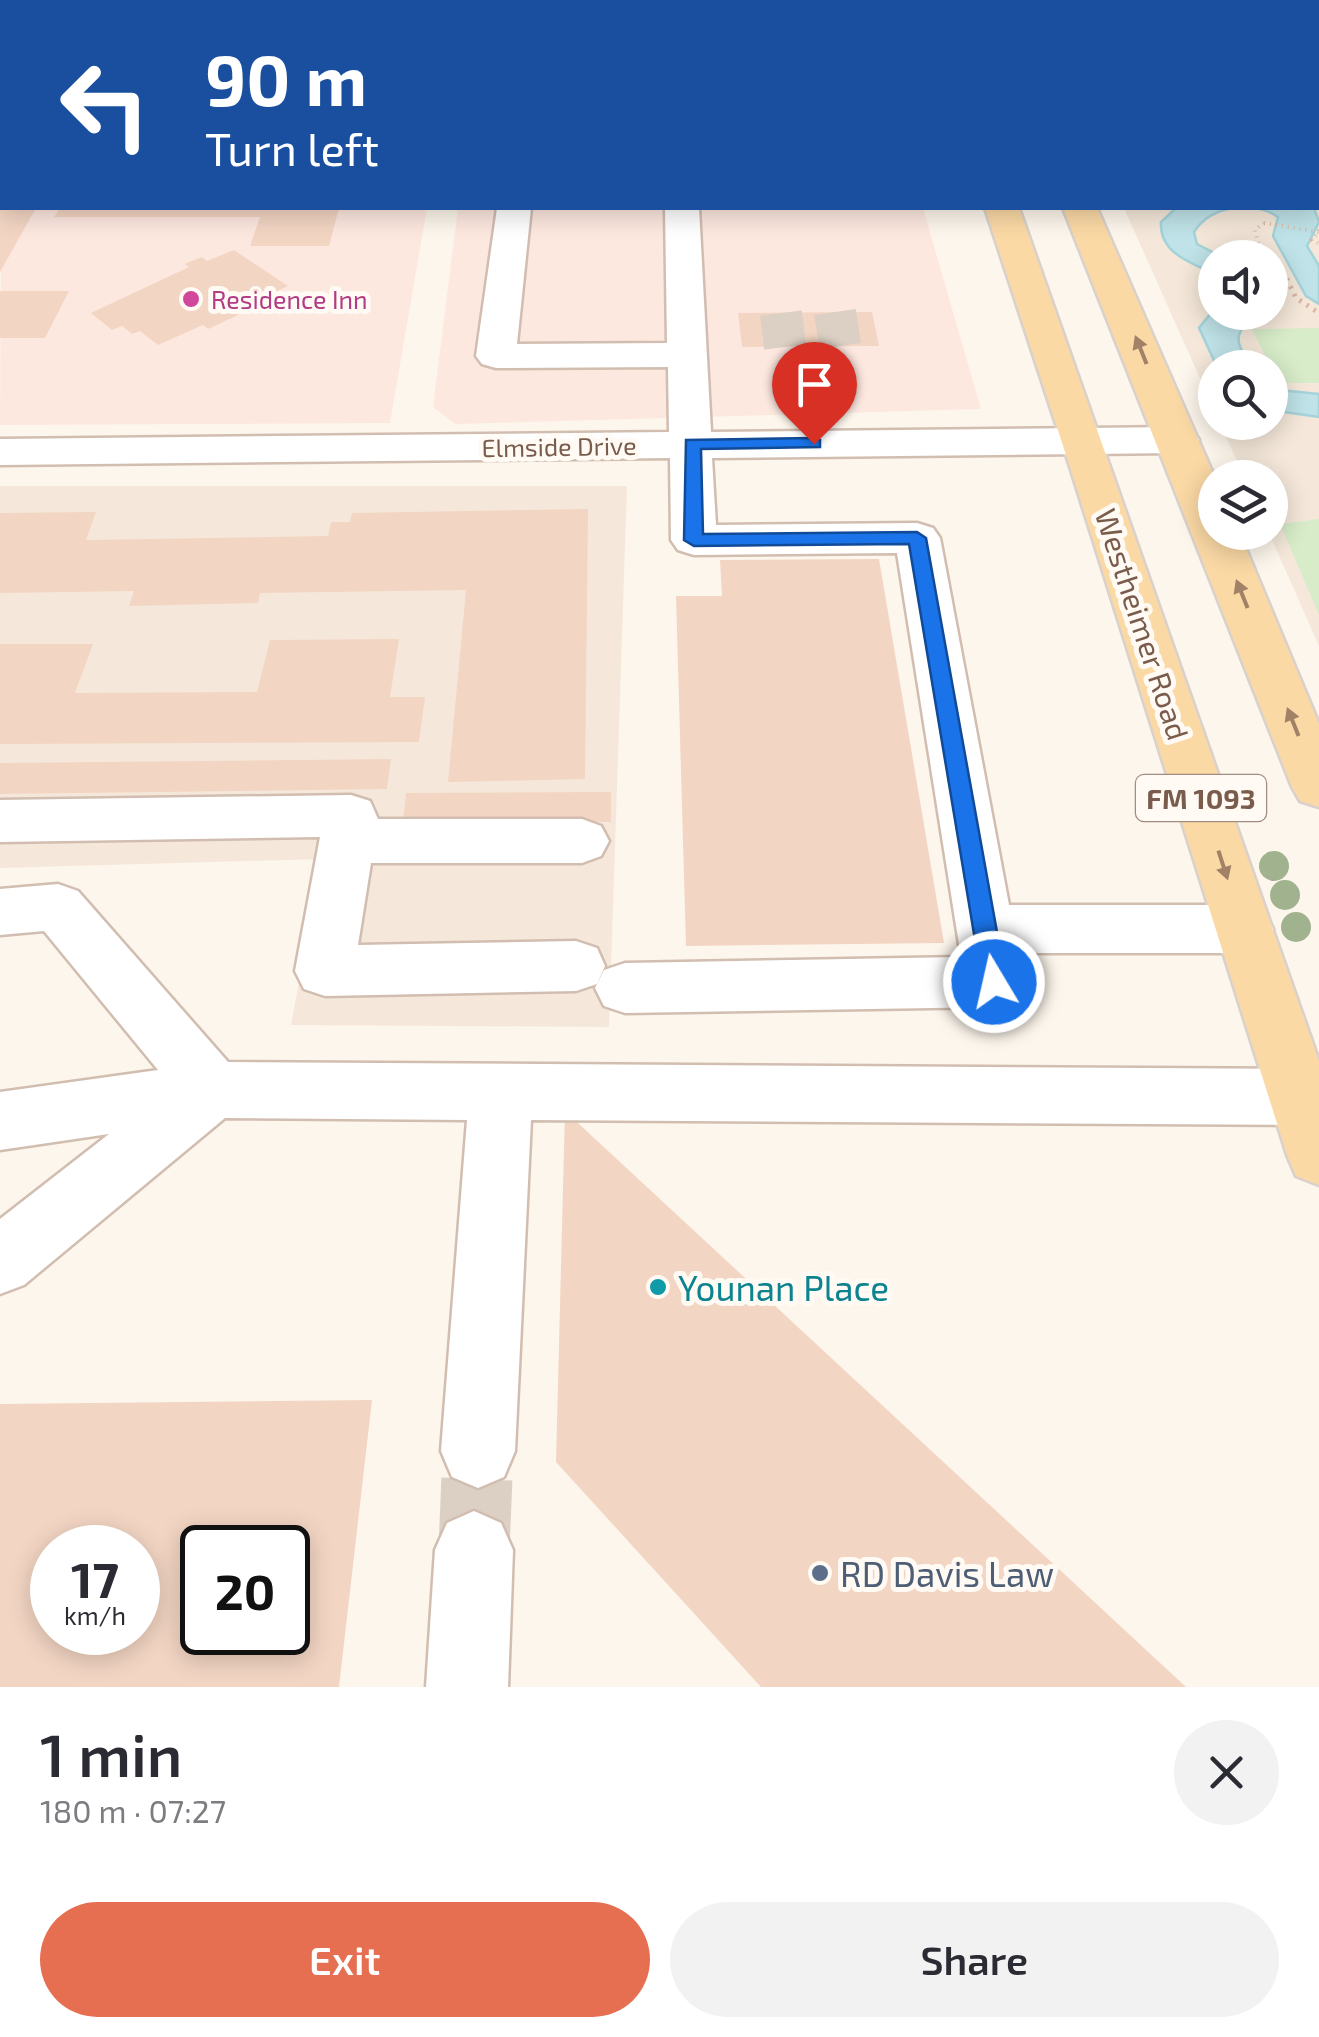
<!DOCTYPE html>
<html lang="en">
<head>
<meta charset="utf-8">
<style>
	:root { --surface:#fff; --page:#f2f2f3; --text:#2b2b33; --muted:#7c7c81; --accent:#e76f51 }
	body { margin:0; font-family:"Exo 2",sans-serif; background:var(--page); color:var(--text); height:100vh; display:flex; flex-direction:column; font-size:38px; white-space:nowrap }
	* { box-sizing:border-box; margin:0 }
	p { font-size:32px; color:var(--muted) }
	.icon { flex:none; width:55px; height:55px; fill:none; stroke:currentColor; stroke-width:2; stroke-linecap:round; stroke-linejoin:round }
	.map { position:relative; height:1687px; overflow:hidden }
	.side { display:flex; flex-direction:column; background:var(--surface); flex:1 }
	.side>* { flex:none }
	.guide { position:absolute; left:0px; top:0px; width:1320px; height:210px; box-shadow:0 5px 25px #0003; background:#1a4fa0; color:#fff; overflow:hidden }
	.fabs { position:absolute; left:1198px; top:240px; display:grid; gap:20px }
	.fabs a { display:grid; place-items:center; width:90px; height:90px; border-radius:50%; background:var(--surface); box-shadow:0 5px 25px #0003; font-size:50px }
	.speed { position:absolute; left:30px; top:1525px; display:flex; gap:20px; font-size:50px; font-weight:700; text-align:center }
	.speed>* { display:grid; place-content:center; width:130px; height:130px; border-radius:50%; background:var(--surface); box-shadow:0 5px 25px #0003; line-height:1 }
	.speed small { font-size:25px; font-weight:400 }
	.speed .limit { border:5px solid #111; border-radius:15px; background:#fff; color:#111 }
	.pin { position:absolute; display:grid; place-items:center; width:85px; height:85px; color:#fff; margin:-102px -42px; border-radius:50% 50% 50% 0; rotate:-45deg; box-shadow:0 0 10px #0007 }
	.pin .icon { rotate:45deg }
	.me { position:absolute; width:110px; margin:-55px; rotate:351deg; stroke-linejoin:round; filter:drop-shadow(0 0 8px #0008) }
	.turn { display:flex; align-items:center; gap:35px; height:210px; padding:0 40px; font-size:45px }
	.turn .icon { width:130px; height:130px; stroke-width:2.5 }
	.turn b { display:block; font-size:70px; line-height:85px }
	.round { display:grid; place-items:center; flex:none; width:105px; height:105px; border-radius:52px; background:var(--page) }
	.head { display:flex; align-items:center; justify-content:space-between; height:170px; padding:0 40px }
	h1 { font-size:60px; font-weight:600; line-height:75px }
	.action { display:flex; gap:20px; margin-top:auto; padding:20px 40px }
	.action a { flex:1; height:115px; border-radius:60px; background:var(--accent); color:#fff; font-size:40px; font-weight:600; line-height:115px; text-align:center }
	.action a+a { background:var(--page); color:var(--text) }
	.map>svg:first-child { display:block }
	.residential { fill:#f5e8da; fill-rule:evenodd }
	.commercial { fill:#fde8e0 }
	.green { fill:#d8ecc9 }
	.water { fill:#bfe3e8; stroke:#a5d3da; stroke-width:2.5 }
	.building { fill:#f3d5c3; fill-rule:evenodd }
	.lines { fill:none; stroke-linecap:round; stroke-linejoin:round }
	.minor-tunnel-far1 { stroke:#dcd0c4; stroke-width:42; stroke-dasharray:42 21; stroke-linecap:butt }
	.minor-tunnel { stroke:#dcd0c4; stroke-width:71; stroke-dasharray:71 36; stroke-linecap:butt }
	.minor-casing { stroke:#d1beb0; stroke-width:5 }
	.major-casing { stroke:#dad1cd; stroke-width:5 }
	.path-far1 { stroke:#d9b8a5; stroke-width:4; stroke-dasharray:1 5; stroke-linecap:butt }
	.path { stroke:#d9b8a5; stroke-width:5; stroke-dasharray:2.5 6; stroke-linecap:butt }
	.minor { fill:#fff; fill-rule:evenodd }
	.major { fill:#fbd9a5; fill-rule:evenodd }
	.path-bridge { stroke:#d9b8a5; stroke-width:4; stroke-dasharray:1 5; stroke-linecap:butt }
	.tree { fill:#a0b28e }
	.oneway { fill:#a18267 }
	.route { fill:#1a73e8; stroke:#114b97; stroke-width:2.5 }
	.hotel-dot { fill:#d1479c; stroke:#fffaf3; stroke-width:4 }
	.culture-dot { fill:#0f9aa8; stroke:#fffaf3; stroke-width:4 }
	.service-dot { fill:#5c6f8a; stroke:#fffaf3; stroke-width:4 }
	.labels { text-anchor:middle; dominant-baseline:central; stroke-width:10; stroke-linejoin:round; paint-order:stroke }
	.far-hotel-label { font-size:25px; fill:#b23c85; stroke:#fffaf3; text-anchor:start }
	.far-street-label { font-size:25px; fill:#7a5c4d; stroke:#fffaf3 }
	.shield { fill:#fffaf3; stroke:#a28b7f; stroke-width:2.5 }
	.shield-label { font-size:28px; font-weight:bold; fill:#7a5c4d }
	.street-label { font-size:30px; fill:#7a5c4d; stroke:#fffaf3 }
	.near-culture-label { font-size:35px; fill:#0d838f; stroke:#fffaf3; text-anchor:start }
	.near-service-label { font-size:35px; fill:#4e5e75; stroke:#fffaf3; text-anchor:start }
</style>
</head>
<body>
<div class="map">
<svg width="1319" height="1687" viewBox="0 0 1319 1687">
	<rect width="100%" height="100%" fill="#fdf6ec"/>
	<g class="residential">
		<path d="M1032 0H1319V646L1269 533 1270 478 1244 477 1220 423 1270 422V368H1215V412L1124 208H1318V2ZM1215 258H1270V312H1215Z"/>
		<polygon points="0,486 627,486 609,1027 291,1025 322,859 0,868"/>
	</g>
	<g class="commercial">
		<polygon points="11,0 461,0 9,2"/>
		<polygon points="2,12 2,208 427,208 390,423 0,425"/>
		<polygon points="458,208 923,208 981,409 455,424 433,407"/>
	</g>
	<g class="green">
		<polygon points="1319,328 1319,383 1279,383 1252,329"/>
		<polygon points="1319,519 1319,615 1280,524"/>
	</g>
	<g class="water">
		<path d="M1176 208H1314L1319 222 1307 246 1319 266V304L1306 296 1273 236 1278 217C1253 200 1211 205 1194 232L1197 244 1222 257 1215 258V274C1191 263 1159 253 1161 222Z"/>
		<path d="M1215 308V312L1253 313C1233 339 1235 339 1251 367H1217L1199 328Z"/>
		<polygon points="1270,389 1319,394 1319,417 1270,410"/>
	</g>
	<g class="building">
		<polygon points="0,208 36,208 0,272"/>
		<polygon points="60,208 339,208 329,246 250,246 260,217 54,217"/>
		<polygon points="234,250 288,286 232,311 238,315 208,329 203,325 158,345 140,331 132,334 122,326 112,330 91,313 189,267 184,264 202,257 207,261"/>
		<polygon points="0,291 69,291 45,338 0,338"/>
		<polygon points="872,312 879,346 742,347 738,313"/>
		<polygon points="588,509 585,779 448,782 466,590 260,593 258,603 129,606 134,591 0,593 0,513 96,512 86,540 328,536 331,522 350,522 352,513"/>
		<polygon points="879,559 944,943 686,946 676,596 722,596 720,560"/>
		<polygon points="399,639 390,697 425,697 419,742 0,744 0,644 93,644 75,693 257,692 270,640"/>
		<polygon points="391,759 387,789 0,794 0,763"/>
		<polygon points="611,792 611,822 403,823 406,793"/>
		<polygon points="565,1111 1186,1687 761,1687 556,1462"/>
		<path d="M372 1400 339 1687H0V1404ZM52 1548H138V1632H52ZM202 1548H288V1632H202Z"/>
	</g>
	<g class="lines">
		<g class="minor-tunnel-far1">
			<polyline points="835,312 840,346"/>
			<polyline points="781,313 785,347"/>
		</g>
		<polyline class="minor-tunnel" points="474,1550 478,1451"/>
		<g class="minor-casing">
			<g id="minor">
				<polygon points="1245,0 1274,0 1275,2 1247,2"/>
				<rect x="1318" y="51" width="1" height="20"/>
				<rect x="1318" y="150" width="1" height="20"/>
				<polygon points="497,208 531,208 517,344 667,343 665,208 699,208 711,432 1178,427 1193,431 1199,440 1193,449 1178,453 712,458 716,525 917,523 933,528 940,538 1009,905 1244,905 1264,912 1273,929 1264,946 1244,953 1018,953 1024,982 1015,1000 994,1007 625,1013 604,1006 595,988 604,970 625,963 961,957 897,553 694,555 678,550 671,540 670,458 0,465 0,439 669,432 668,367 496,368 482,364 476,356"/>
				<polygon points="351,795 370,801 378,819 582,819 601,826 609,841 601,856 582,863 371,863 358,945 576,941 597,948 605,966 597,984 576,991 325,996 304,989 295,971 320,837 0,842 0,800"/>
				<polygon points="58,884 78,891 228,1062 1299,1069 1319,1076 1319,1118 1299,1125 531,1120 515,1451 504,1477 478,1488 452,1477 441,1451 467,1120 225,1118 24,1285 0,1294 0,1219 109,1134 0,1150 0,1092 158,1070 44,931 0,935 0,889"/>
				<polygon points="474,1511 501,1523 513,1550 508,1687 426,1687 435,1550 447,1523"/>
			</g>
		</g>
		<g class="major-casing">
			<g id="major">
				<polygon points="915,0 943,0 944,2 916,2"/>
				<polygon points="977,0 1005,0 1006,2 978,2"/>
				<polygon points="985,208 1019,208 1319,1061 1319,1185 1296,1176 1287,1155 1070,467"/>
				<polygon points="1063,208 1097,208 1215,478 1215,532 1239,532 1319,724 1319,807 1300,801 1292,787"/>
			</g>
		</g>
		<g class="path-far1">
			<polyline points="1264,223 1255,230 1260,252 1276,257 1284,273"/>
			<polyline points="1318,243 1312,240 1319,230"/>
		</g>
		<polyline class="path" points="1283,271 1296,298 1319,313"/>
		<use href="#minor" class="minor"/>
		<use href="#major" class="major"/>
		<polyline class="path-bridge" points="1264,223 1319,232"/>
	</g>
	<g class="tree">
		<circle cx="1274" cy="866" r="15"/>
		<circle cx="1285" cy="895" r="15"/>
		<circle cx="1296" cy="927" r="15"/>
	</g>
	<defs><path id="oneway-solid" d="M-6-.8H1V-3.2L6.5 0L1 3.2V.8H-6Z" transform="scale(2.5)"/></defs>
	<g class="oneway">
		<use href="#oneway-solid" transform="translate(1141 350) rotate(-112)"/>
		<use href="#oneway-solid" transform="translate(1242 594) rotate(-112)"/>
		<use href="#oneway-solid" transform="translate(1293 722) rotate(-112)"/>
		<use href="#oneway-solid" transform="translate(1223 865) rotate(72)"/>
	</g>
	<polygon class="route" points="814,438 820,440 820,447 701,449 703,534 917,532 926,538 1006,982 1003,989 994,992 985,989 982,982 909,544 694,546 684,540 686,440"/>
	<circle class="hotel-dot" cx="191" cy="299" r="10"/>
	<circle class="culture-dot" cx="658" cy="1287" r="10"/>
	<circle class="service-dot" cx="820" cy="1573" r="10"/>
	<g class="labels">
		<g class="far-hotel-label">
			<text x="211" y="299">Residence Inn</text>
		</g>
		<g class="far-street-label">
			<text transform="translate(559 446) rotate(-1)">Elmside Drive</text>
		</g>
		<rect class="shield" x="1136" y="775" width="130" height="46" rx="8"/>
		<g class="shield-label">
			<text x="1201" y="798">FM 1093</text>
		</g>
		<g class="street-label">
			<text transform="translate(1143 624) rotate(72)">Westheimer Road</text>
		</g>
		<g class="near-culture-label">
			<text x="678" y="1287">Younan Place</text>
		</g>
		<g class="near-service-label">
			<text x="840" y="1573">RD Davis Law</text>
		</g>
	</g>
</svg>
<div class="fabs">
<a><svg class="icon" aria-label="sound" viewBox="0 0 24 24"><path d="M4 9h4l5-4v14l-5-4H4zM17 9q2 3 0 6"/></svg></a>
<a><svg class="icon" aria-label="search" viewBox="0 0 24 24"><circle cx="10" cy="10" r="6"/><path d="M15 15l6 6"/></svg></a>
<a><svg class="icon" aria-label="layers" viewBox="0 0 24 24"><path d="M12 4l9 5-9 5-9-5zM3 14l9 5 9-5"/></svg></a>
</div>
<div class="speed"><div>17<small>km/h</small></div><div class="limit">20</div></div>
<div class="pin" style="left:814px;top:444px;background:#d93025"><svg class="icon" aria-label="arrive" viewBox="0 0 24 24"><path d="M6 21V4h12l-3 4 3 4H6"/></svg></div>
<svg class="me" style="left:994px;top:982px" viewBox="-20 -20 40 40"><circle r="17" fill="#1a73e8" stroke="#fff" stroke-width="3"/><path d="M0-11L8 9 0 5-8 9z" fill="#fff"/></svg>
<div class="guide">
<div class="turn"><svg class="icon" aria-label="left" viewBox="0 0 24 24"><path d="M17 20v-9H6M10 6l-5 5 5 5"/></svg><div><b>90 m</b>Turn left</div></div>
</div>
</div>
<section class="side">
<div class="head"><div><h1>1 min</h1><p>180 m · 07:27</p></div><a class="round"><svg class="icon" aria-label="close" viewBox="0 0 24 24"><path d="M6 6l12 12M18 6L6 18"/></svg></a></div>
<div class="action"><a>Exit</a><a>Share</a></div>
</section>
</body>
</html>
